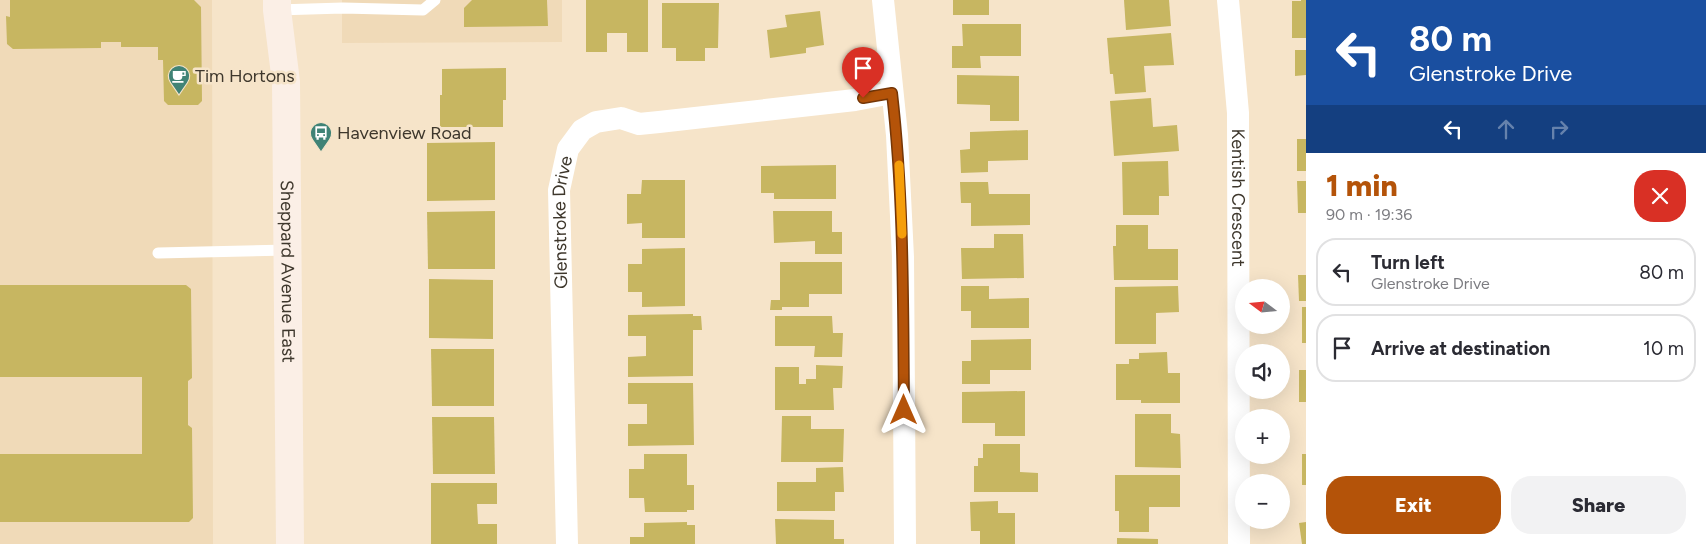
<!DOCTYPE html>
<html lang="en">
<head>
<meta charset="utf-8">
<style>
	:root { --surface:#fff; --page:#f2f2f3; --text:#2b2b33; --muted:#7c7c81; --line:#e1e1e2; --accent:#b45309 }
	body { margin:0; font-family:Figtree,sans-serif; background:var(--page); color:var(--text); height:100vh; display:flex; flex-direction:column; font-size:19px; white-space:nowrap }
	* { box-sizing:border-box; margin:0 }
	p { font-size:16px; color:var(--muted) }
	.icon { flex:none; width:28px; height:28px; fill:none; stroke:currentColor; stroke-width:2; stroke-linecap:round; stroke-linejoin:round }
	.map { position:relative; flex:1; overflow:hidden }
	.details { display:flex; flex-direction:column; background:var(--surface); width:400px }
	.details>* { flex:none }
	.banner { background:#1a4fa0; color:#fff; overflow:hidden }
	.needle { width:32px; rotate:286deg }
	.controls { position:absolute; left:1235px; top:279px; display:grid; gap:10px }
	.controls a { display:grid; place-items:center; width:55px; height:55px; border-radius:50%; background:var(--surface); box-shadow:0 5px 20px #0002; font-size:25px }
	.pin { position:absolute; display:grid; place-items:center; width:42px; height:42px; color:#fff; margin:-51px -21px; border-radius:50% 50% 50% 0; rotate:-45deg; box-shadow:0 0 5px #0007 }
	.pin .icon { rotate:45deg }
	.me { position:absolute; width:55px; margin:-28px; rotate:0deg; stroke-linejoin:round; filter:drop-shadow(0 0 4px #0008) }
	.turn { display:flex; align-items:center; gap:18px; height:105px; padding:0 20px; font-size:22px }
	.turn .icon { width:65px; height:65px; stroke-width:2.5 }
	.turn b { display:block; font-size:35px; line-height:42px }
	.lanes { display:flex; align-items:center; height:48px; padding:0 20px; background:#0003; justify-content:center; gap:25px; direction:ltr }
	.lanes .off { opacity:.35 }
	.round { display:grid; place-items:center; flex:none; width:52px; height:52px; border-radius:20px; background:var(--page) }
	.overview { display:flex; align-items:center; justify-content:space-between; height:85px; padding:0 20px }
	h1 { font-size:30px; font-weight:800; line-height:38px; color:var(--accent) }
	.primary-button { display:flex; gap:10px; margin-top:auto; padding:10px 20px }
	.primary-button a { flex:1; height:58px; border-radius:20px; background:var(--accent); color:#fff; font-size:20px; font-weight:800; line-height:58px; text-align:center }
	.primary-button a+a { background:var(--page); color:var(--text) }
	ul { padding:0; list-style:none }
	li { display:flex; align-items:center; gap:15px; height:68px; margin:0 10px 8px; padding:0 10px; border:2px solid var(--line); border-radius:20px }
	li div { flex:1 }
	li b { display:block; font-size:19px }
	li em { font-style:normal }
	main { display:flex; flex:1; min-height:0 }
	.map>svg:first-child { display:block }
	.built { fill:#f0dab8 }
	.building { fill:#c7b661 }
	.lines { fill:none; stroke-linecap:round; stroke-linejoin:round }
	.service { stroke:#fff; stroke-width:11 }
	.minor { stroke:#fff; stroke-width:22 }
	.secondary { stroke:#fbefe6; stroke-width:28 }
	.route-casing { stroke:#753606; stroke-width:12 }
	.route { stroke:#b45309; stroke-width:9 }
	.slow { stroke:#f59e0b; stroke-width:9 }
	.labels { text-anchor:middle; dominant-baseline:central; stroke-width:5; stroke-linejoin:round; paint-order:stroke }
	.poi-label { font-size:18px; fill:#3e372c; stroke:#f6e4c9; text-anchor:start }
	.street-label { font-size:18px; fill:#3e372c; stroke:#f6e4c9 }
</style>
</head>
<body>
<main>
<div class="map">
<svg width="1306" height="544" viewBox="0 0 1306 544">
	<rect width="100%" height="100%" fill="#f6e4c9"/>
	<g class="built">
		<polygon points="0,0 212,0 213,544 0,544"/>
		<polygon points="342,0 562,0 562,42 342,43"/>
	</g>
	<g class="building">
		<polygon points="10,0 194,0 201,7 202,101 198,105 168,105 164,101 163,60 158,60 158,47 121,47 121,42 101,42 101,48 13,49 7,44 6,16 10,17"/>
		<polygon points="472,0 547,0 548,26 464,27 464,8"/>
		<polygon points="586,0 648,0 648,52 627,52 627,33 607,33 607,52 586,52"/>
		<rect x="953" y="0" width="36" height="15"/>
		<polygon points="1124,0 1169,0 1171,26 1126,30"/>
		<polygon points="1301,0 1306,0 1306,38 1292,38 1292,1 1301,1"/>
		<polygon points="662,3 719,3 718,48 705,48 705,61 676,61 676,48 662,48"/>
		<polygon points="820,11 824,45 806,48 806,53 770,58 767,30 787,27 785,15"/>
		<polygon points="962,24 1021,24 1021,56 980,56 981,68 952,68 952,46 963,46"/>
		<polygon points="1171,33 1174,65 1144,66 1146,92 1115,94 1113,74 1110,74 1107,38"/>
		<polygon points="1295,50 1306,50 1306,75 1295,76"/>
		<polygon points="506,68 506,100 503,100 503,127 440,127 440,95 442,95 442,69"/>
		<polygon points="957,75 1019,76 1019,121 990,121 990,105 957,104"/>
		<polygon points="1151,98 1153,127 1177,125 1179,151 1114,156 1110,101"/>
		<polygon points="1028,130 1028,160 988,161 988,172 961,173 960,150 970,149 970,132"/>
		<rect x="1297" y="139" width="9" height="32"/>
		<polygon points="495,142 495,200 427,201 427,143"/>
		<polygon points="1168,161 1169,196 1159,196 1159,215 1123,215 1122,162"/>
		<polygon points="836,165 836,199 774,199 774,193 761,193 761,166"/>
		<polygon points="642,180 685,180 685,238 642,238 642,223 627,224 627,194 641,194"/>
		<polygon points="1297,181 1306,181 1306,213 1298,213"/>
		<polygon points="960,182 988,182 989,194 1030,194 1030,225 971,226 971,203 961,203"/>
		<polygon points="495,211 495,269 428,269 427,212"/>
		<polygon points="773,211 832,211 832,232 842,232 842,254 815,254 815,241 774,243"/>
		<polygon points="1116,225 1148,225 1148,249 1178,249 1178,280 1114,280 1113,246 1116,246"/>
		<polygon points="994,234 1023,234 1024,278 962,279 961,248 994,248"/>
		<polygon points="685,248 685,306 642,307 642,292 628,292 628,264 642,264 642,249"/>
		<polygon points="780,262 842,262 842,294 809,294 809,307 782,307 782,310 770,310 771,300 780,300"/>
		<polygon points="1298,275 1306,275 1306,301 1299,301"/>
		<polygon points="429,279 493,280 493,339 429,338"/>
		<polygon points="0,285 186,285 191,289 192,378 188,381 188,425 192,428 193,518 189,522 0,522 0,454 142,454 142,377 0,377"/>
		<polygon points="961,286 989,286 989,299 1029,298 1029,328 971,328 971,311 961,311"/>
		<polygon points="1178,286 1179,312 1156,313 1156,344 1115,344 1115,287"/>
		<rect x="1302" y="307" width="4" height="36"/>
		<polygon points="693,314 693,316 701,316 702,330 693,330 693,376 628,377 628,357 646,356 646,336 628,336 628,315"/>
		<polygon points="775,316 832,316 833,333 843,333 842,357 814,357 815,346 775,346"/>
		<polygon points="1031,339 1031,370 990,370 990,384 962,384 962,361 971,361 971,340"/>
		<polygon points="431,349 494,349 494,406 432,406"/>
		<polygon points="1167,352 1168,373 1180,373 1180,403 1141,403 1141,400 1116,400 1116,364 1129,364 1129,359 1139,359 1139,353"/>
		<polygon points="816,365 843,366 842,388 833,388 834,410 775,410 775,367 799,367 799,384 806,384 806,379 816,379"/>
		<rect x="1299" y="370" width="7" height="32"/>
		<polygon points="628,383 693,383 694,445 628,446 628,424 647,424 647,404 628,404"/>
		<polygon points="1025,391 1025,436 995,436 995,423 962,423 962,392"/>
		<polygon points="1135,414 1171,414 1171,433 1180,434 1181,468 1135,467"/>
		<polygon points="782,416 811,416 811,429 844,429 843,462 781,462"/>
		<polygon points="432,417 494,417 495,474 433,474"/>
		<polygon points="983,444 1020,444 1020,472 1038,473 1038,492 974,492 974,466 978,466 978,458 983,458"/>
		<polygon points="644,454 687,454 687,485 694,485 694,510 687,510 687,512 645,512 644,498 629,498 629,469 644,469"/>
		<rect x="1302" y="454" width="4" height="31"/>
		<polygon points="843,467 844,492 835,492 835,511 777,511 777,482 816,482 816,468"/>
		<polygon points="1115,475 1180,475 1180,507 1149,507 1149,532 1119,532 1119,511 1115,511"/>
		<polygon points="431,483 497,483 497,504 477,504 478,524 497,524 497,544 431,544"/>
		<polygon points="998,501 998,513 1015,513 1015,544 980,544 980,531 971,531 970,502"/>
		<polygon points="775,519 834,520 834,539 844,539 844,544 776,544"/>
		<polygon points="687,522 687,525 695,525 695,544 630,544 630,537 644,537 644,523"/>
		<polygon points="1306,522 1306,544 1302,544 1299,523"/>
		<polygon points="1117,538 1158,539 1158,544 1117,544"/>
	</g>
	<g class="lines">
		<g class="service">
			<polyline points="277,10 343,8 423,10 435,0"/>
			<polyline points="158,253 288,250"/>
		</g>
		<g class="minor">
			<polyline points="883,0 897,135 903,257 905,544"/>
			<path id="s1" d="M1228 0 1238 113 1239 544"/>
			<path id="s2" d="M567 544 559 190 568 149 582 130 596 122 621 118 639 124 659 122 855 100 892 93"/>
		</g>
		<path class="secondary" id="s3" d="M277 0V10L286 82 290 544"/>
	</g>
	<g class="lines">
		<g class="route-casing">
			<path id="route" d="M863 98 892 93C904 198 903 304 904 410"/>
		</g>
		<use href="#route" class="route"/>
		<polyline class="slow" points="899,165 902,234"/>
	</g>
	<defs>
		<g id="cafe-pin" transform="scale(1.125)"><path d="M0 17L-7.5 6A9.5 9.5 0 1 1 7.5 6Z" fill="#408376" stroke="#f6e4c9"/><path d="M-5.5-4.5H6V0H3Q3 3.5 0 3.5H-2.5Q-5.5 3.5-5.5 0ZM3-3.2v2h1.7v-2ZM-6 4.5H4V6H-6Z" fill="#fff"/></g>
		<g id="bus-pin" transform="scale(1.125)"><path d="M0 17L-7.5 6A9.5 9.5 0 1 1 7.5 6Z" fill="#408376" stroke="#f6e4c9"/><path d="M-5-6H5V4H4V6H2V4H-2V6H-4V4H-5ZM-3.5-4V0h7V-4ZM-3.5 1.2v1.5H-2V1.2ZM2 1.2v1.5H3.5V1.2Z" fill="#fff"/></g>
	</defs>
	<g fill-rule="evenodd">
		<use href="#cafe-pin" x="179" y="76"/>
		<use href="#bus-pin" x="321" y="133"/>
	</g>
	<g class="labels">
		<g class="poi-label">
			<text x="195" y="76">Tim Hortons</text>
			<text x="337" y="133">Havenview Road</text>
		</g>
		<g class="street-label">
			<text stroke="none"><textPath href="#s1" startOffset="198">Kentish Crescent</textPath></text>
			<text stroke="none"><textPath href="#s2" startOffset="322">Glenstroke Drive</textPath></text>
			<text stroke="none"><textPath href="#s3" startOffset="272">Sheppard Avenue East</textPath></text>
		</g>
	</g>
</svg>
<div class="controls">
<a><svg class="needle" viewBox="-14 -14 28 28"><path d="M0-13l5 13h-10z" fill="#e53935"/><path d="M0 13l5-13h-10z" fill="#7c7c81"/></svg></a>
<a><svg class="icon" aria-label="sound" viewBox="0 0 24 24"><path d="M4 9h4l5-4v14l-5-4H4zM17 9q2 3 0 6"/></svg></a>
<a>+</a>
<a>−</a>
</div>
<div class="pin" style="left:863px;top:98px;background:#d93025"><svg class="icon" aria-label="arrive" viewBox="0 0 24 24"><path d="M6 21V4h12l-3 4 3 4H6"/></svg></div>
<svg class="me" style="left:904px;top:410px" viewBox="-20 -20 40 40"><path d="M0-17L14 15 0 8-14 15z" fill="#b45309" stroke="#fff" stroke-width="4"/></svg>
</div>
<section class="details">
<div class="banner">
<div class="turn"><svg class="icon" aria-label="left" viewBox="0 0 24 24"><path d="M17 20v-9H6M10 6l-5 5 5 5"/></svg><div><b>80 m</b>Glenstroke Drive</div></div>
<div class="lanes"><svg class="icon" aria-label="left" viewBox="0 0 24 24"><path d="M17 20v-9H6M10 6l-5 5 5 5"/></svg><svg class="icon off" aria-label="ahead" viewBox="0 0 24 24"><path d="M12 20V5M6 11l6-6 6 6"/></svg><svg class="icon off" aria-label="right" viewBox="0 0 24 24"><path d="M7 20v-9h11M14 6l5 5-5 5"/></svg></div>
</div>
<div class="overview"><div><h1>1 min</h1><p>90 m · 19:36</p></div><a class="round" style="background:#d93025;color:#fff"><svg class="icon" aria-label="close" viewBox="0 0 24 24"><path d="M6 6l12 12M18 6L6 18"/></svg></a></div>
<ul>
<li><svg class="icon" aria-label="left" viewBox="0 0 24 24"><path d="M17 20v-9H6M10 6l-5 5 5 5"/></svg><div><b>Turn left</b><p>Glenstroke Drive</p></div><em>80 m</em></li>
<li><svg class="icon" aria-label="arrive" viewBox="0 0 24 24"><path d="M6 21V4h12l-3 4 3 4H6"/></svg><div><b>Arrive at destination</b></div><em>10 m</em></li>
</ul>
<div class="primary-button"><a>Exit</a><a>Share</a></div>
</section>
</main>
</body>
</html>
